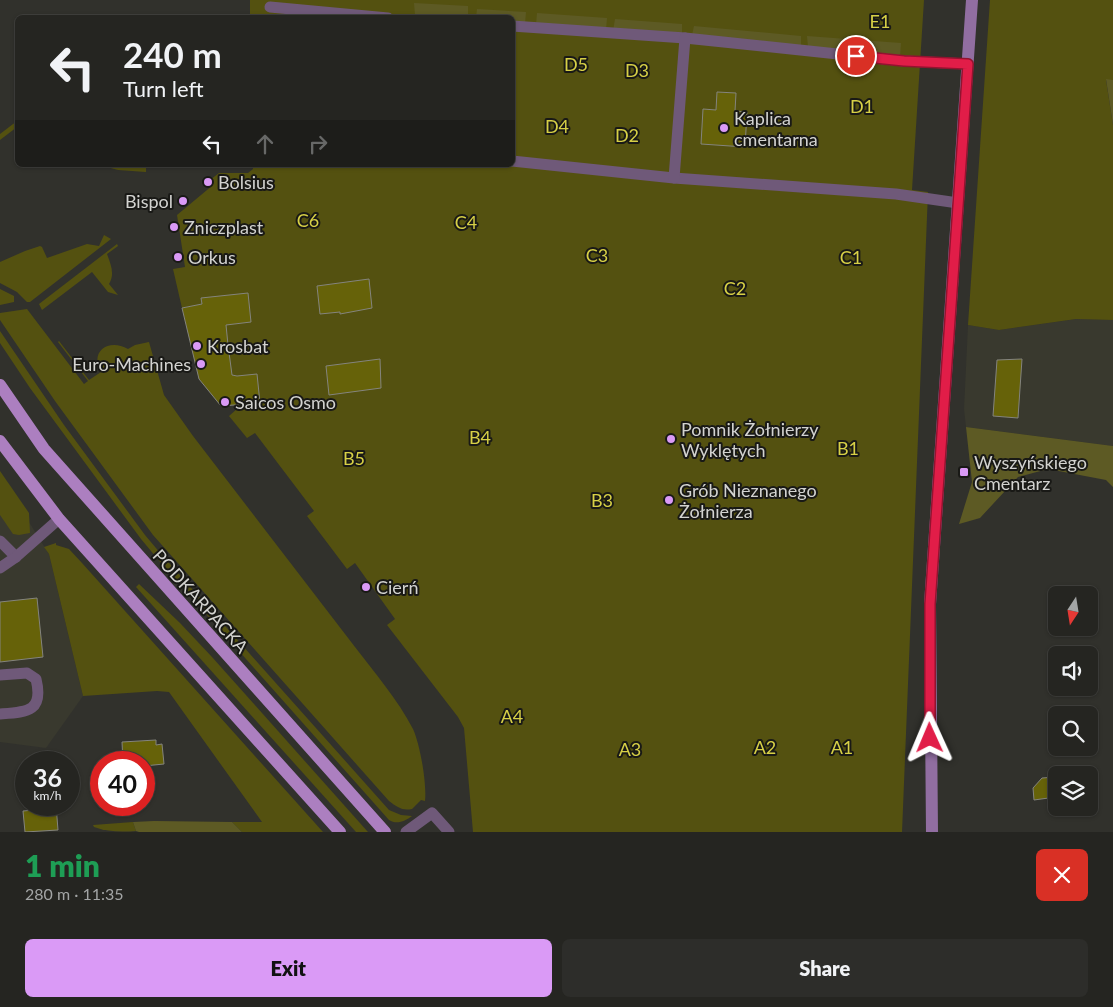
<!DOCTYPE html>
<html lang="en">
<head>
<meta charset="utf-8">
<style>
	:root { --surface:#252521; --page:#2d2d2a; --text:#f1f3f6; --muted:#a3a5a5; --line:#42423f; --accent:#da9af6 }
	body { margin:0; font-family:Lato,sans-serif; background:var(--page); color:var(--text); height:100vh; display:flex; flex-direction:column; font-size:19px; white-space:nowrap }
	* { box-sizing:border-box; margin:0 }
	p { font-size:16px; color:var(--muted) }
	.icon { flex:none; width:28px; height:28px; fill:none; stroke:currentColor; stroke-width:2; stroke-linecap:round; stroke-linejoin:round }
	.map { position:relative; height:832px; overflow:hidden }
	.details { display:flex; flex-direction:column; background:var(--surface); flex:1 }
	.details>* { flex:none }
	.hud { position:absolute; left:15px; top:15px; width:500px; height:152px; border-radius:8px; box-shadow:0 1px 4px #0004,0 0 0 1px var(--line); background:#252521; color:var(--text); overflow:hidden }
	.needle { width:32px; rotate:192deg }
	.buttons { position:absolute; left:1048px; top:586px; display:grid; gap:10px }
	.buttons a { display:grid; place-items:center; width:50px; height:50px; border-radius:8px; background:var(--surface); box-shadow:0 1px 4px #0004,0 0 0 1px var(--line); font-size:25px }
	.speed { position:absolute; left:15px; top:751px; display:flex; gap:10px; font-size:25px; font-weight:700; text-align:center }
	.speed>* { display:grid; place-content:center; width:65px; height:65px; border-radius:50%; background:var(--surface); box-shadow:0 1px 4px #0004,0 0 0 1px var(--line); line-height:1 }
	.speed small { font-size:12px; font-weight:400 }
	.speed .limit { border:8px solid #d22; background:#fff; color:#111 }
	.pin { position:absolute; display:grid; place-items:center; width:42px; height:42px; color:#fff; margin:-21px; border:2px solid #fff; border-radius:50%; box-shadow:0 1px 5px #0007 }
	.me { position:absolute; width:55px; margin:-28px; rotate:359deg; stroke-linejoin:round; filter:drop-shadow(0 0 4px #0008) }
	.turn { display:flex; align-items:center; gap:18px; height:105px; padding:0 25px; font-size:22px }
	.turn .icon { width:65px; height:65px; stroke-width:2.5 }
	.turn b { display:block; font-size:35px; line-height:42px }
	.lanes { display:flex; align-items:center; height:48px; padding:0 25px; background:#0003; justify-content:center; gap:25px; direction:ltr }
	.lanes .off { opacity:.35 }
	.round { display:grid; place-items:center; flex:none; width:52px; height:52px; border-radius:8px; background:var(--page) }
	.overview { display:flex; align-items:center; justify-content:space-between; height:85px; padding:0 25px }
	h1 { font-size:30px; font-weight:800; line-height:38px; color:#1e9e55 }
	.action { display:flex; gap:10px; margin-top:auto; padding:10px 25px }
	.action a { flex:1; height:58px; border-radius:8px; background:var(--accent); color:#111; font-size:20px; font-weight:800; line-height:58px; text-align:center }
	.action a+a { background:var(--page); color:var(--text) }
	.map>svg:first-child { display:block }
	.built { fill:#39392e }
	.green { fill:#545110 }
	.forest { fill:#5d5a24 }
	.building { fill:#666209; stroke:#84847e }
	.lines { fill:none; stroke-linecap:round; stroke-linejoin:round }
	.lane { stroke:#6f5979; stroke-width:11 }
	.secondary { stroke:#916ea1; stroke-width:12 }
	.primary { stroke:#ac7fc0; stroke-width:12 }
	.route-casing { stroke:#92132f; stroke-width:12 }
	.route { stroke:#e11d48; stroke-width:9 }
	.poi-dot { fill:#da9af6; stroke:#191916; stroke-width:2 }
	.labels { text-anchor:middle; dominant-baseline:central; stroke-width:4; stroke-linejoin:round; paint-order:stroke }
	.park-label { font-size:18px; fill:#d7d046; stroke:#191916 }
	.poi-label { font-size:18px; fill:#d3d3d0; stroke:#191916; text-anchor:start }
	.street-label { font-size:18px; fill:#d3d3d0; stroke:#191916 }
</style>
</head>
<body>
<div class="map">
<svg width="1113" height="832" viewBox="0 0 1113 832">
	<rect width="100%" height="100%" fill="#31312c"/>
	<g class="built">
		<polygon points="1076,319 1113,320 1113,446 966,427 964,409 968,325 999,330"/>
		<polygon points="0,476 49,554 83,696 46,748 0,742"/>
	</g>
	<g class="green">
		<polygon points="250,0 924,0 912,190 928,192 902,832 473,832 464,728 458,717 387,625 395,619 355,563 347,569 307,516 314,511 255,433 247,438 229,416 237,409 208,374 191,306 182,308 173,269 185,267 177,215 213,185 210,180 219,173 248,173 253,169 253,165 512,165 512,18 250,17"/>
		<polygon points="990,0 1113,0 1113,80 1106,80 1113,125 1113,320 1076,319 999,330 968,325"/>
		<polygon points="17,121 17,127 0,140 0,134"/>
		<polygon points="100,165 146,168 146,172 118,170"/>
		<polygon points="104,235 111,239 30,302 27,302 17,292 0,283 0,262 25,251 40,246 42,247 47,258 87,244 99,246"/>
		<path d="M117 244 118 246 107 254C111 265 115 274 109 284L118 295 108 292 92 272 42 310 39 304Z"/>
		<polygon points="0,289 14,296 14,302 0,305"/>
		<path d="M27 309 84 384 88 381 58 342 59 341 89 380 101 372C89 351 109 338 128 349L135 345 149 342 164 395 193 436 355 647C375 673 398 700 413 729 420 744 427 784 425 801L421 800 412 809C402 811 397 807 389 801L153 535 55 401 0 320V313Z"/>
		<path d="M0 331 64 425 145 535 161 554 389 810 401 815 412 816C405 821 397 825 389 820L166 569 141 539 30 388 0 343Z"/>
		<polygon points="0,471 29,513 30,533 19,535 13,534 0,515"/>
		<polygon points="56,543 56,545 69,549 82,563 323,832 242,832 232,822 262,822 169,692 157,691 83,696 49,554 44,547"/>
		<polygon points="139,584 180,623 212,657 368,832 356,832 136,587"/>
		<path d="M133 822 136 831C121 832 108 832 94 827L93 825Z"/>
	</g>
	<g class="forest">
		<polygon points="414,3 468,6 468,17 415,15"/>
		<polygon points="477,9 526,12 525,24 513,23 512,18 476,18"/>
		<polygon points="537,13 607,18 606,30 536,25"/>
		<polygon points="615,19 682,24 682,34 613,31"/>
		<polygon points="694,26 801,36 801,47 692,35"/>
		<polygon points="807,36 901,43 900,57 808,47"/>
		<polygon points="1106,79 1113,80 1113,125"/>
		<polygon points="966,427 1113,446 1113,487 1106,480 1048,469 1018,477 980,518 959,524 972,482"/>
		<polygon points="154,821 232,822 242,832 139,832 136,831 133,822"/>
	</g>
	<g class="building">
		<polygon points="717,92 736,93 735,111 747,112 745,147 701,144 703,109 716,110"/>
		<polygon points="369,279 372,308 340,314 340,312 320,314 317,286"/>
		<polygon points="248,293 251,322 226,325 228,345 232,375 237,376 257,374 260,403 221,406 199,379 182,308 202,304 201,298"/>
		<polygon points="380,359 381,388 329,395 326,366"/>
		<polygon points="1022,359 1018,418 993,416 997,360"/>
		<polygon points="37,598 43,657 0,662 0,602"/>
		<polygon points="156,740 156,745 162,744 164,764 144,766 144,762 123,762 122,742"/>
		<polygon points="1056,777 1056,797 1034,800 1033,788 1042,778"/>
		<polygon points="34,805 56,805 58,830 25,832 23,811 34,810"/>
	</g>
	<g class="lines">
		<g class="lane">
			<polyline points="270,7 388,18"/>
			<polyline points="512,26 685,38 904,61 968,64"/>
			<polyline points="512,161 674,178 896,194 958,203"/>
			<polyline points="674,178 685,38"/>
			<polyline points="0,541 16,557"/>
			<polyline points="0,568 16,557 59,519"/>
			<path d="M0 675 27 673 36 679C44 712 27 712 0 714"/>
			<polyline points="406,832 432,813 449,832"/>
		</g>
		<polyline class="secondary" points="932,832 930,604 972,0"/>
		<g class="primary">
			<polyline points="0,385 44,449 385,832"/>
			<polyline points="0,441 59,519 340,832"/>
		</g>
	</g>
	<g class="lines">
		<g class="route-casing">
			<polyline id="route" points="856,56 904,61 968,64 930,604 930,738"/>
		</g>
		<use href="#route" class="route"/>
	</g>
	<g class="poi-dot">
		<circle cx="724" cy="128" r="5"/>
		<circle cx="208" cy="182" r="5"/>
		<circle cx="183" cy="201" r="5"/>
		<circle cx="174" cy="227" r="5"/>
		<circle cx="178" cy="257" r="5"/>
		<circle cx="197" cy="346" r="5"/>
		<circle cx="201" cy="364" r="5"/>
		<circle cx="225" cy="402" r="5"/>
		<circle cx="671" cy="439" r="5"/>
		<rect x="959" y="467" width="10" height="10" rx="2.5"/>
		<circle cx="669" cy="500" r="5"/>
		<circle cx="366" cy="587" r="5"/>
	</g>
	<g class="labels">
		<g class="park-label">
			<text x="880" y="21">E1</text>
			<text x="576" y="64">D5</text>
			<text x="637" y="70">D3</text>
			<text x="862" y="106">D1</text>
			<text x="557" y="126">D4</text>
			<text x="627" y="135">D2</text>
			<text x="308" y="220">C6</text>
			<text x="466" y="222">C4</text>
			<text x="597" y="255">C3</text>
			<text x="851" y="257">C1</text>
			<text x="735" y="288">C2</text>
			<text x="480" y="437">B4</text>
			<text x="848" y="448">B1</text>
			<text x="354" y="458">B5</text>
			<text x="602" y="500">B3</text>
			<text x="512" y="716">A4</text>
			<text x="765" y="747">A2</text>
			<text x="842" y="747">A1</text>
			<text x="630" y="749">A3</text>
		</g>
		<g class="poi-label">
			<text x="734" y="118">Kaplica<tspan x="734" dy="21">cmentarna</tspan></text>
			<text x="218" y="182">Bolsius</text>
			<text x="173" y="201" text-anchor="end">Bispol</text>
			<text x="184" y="227">Zniczplast</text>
			<text x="188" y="257">Orkus</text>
			<text x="207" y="346">Krosbat</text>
			<text x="191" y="364" text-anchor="end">Euro-Machines</text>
			<text x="235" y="402">Saicos Osmo</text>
			<text x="681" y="429">Pomnik Żołnierzy<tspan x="681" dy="21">Wyklętych</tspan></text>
			<text x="974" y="462">Wyszyńskiego<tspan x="974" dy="21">Cmentarz</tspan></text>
			<text x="679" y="490">Grób Nieznanego<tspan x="679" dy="21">Żołnierza</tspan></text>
			<text x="376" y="587">Cierń</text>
		</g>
		<g class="street-label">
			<text transform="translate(201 601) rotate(48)">PODKARPACKA</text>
		</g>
	</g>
</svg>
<div class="buttons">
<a><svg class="needle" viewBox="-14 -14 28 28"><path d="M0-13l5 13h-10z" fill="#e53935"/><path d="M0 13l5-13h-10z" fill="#a3a5a5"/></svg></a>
<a><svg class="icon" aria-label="sound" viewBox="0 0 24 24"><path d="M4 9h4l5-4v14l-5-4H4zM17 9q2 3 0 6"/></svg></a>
<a><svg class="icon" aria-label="search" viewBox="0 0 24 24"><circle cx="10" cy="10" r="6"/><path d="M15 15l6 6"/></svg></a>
<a><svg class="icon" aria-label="layers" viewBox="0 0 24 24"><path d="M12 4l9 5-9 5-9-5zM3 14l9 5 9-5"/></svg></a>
</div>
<div class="speed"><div>36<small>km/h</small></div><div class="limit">40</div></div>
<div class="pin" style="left:856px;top:56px;background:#d93025"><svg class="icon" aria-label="arrive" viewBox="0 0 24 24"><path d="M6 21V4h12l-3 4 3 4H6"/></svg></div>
<svg class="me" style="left:930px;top:738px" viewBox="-20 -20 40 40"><path d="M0-17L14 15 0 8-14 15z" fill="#e11d48" stroke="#fff" stroke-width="4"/></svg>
<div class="hud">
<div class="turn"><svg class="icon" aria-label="left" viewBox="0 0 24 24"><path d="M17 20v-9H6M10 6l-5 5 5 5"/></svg><div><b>240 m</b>Turn left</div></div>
<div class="lanes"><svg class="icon" aria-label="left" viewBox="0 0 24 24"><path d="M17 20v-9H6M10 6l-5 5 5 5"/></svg><svg class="icon off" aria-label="ahead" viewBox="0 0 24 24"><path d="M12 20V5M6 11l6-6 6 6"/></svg><svg class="icon off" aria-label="right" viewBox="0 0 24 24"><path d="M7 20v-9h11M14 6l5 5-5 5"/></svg></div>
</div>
</div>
<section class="details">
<div class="overview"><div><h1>1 min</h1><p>280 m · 11:35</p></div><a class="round" style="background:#d93025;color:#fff"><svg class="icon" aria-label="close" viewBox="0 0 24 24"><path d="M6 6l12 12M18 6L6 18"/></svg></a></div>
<div class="action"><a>Exit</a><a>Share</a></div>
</section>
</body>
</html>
